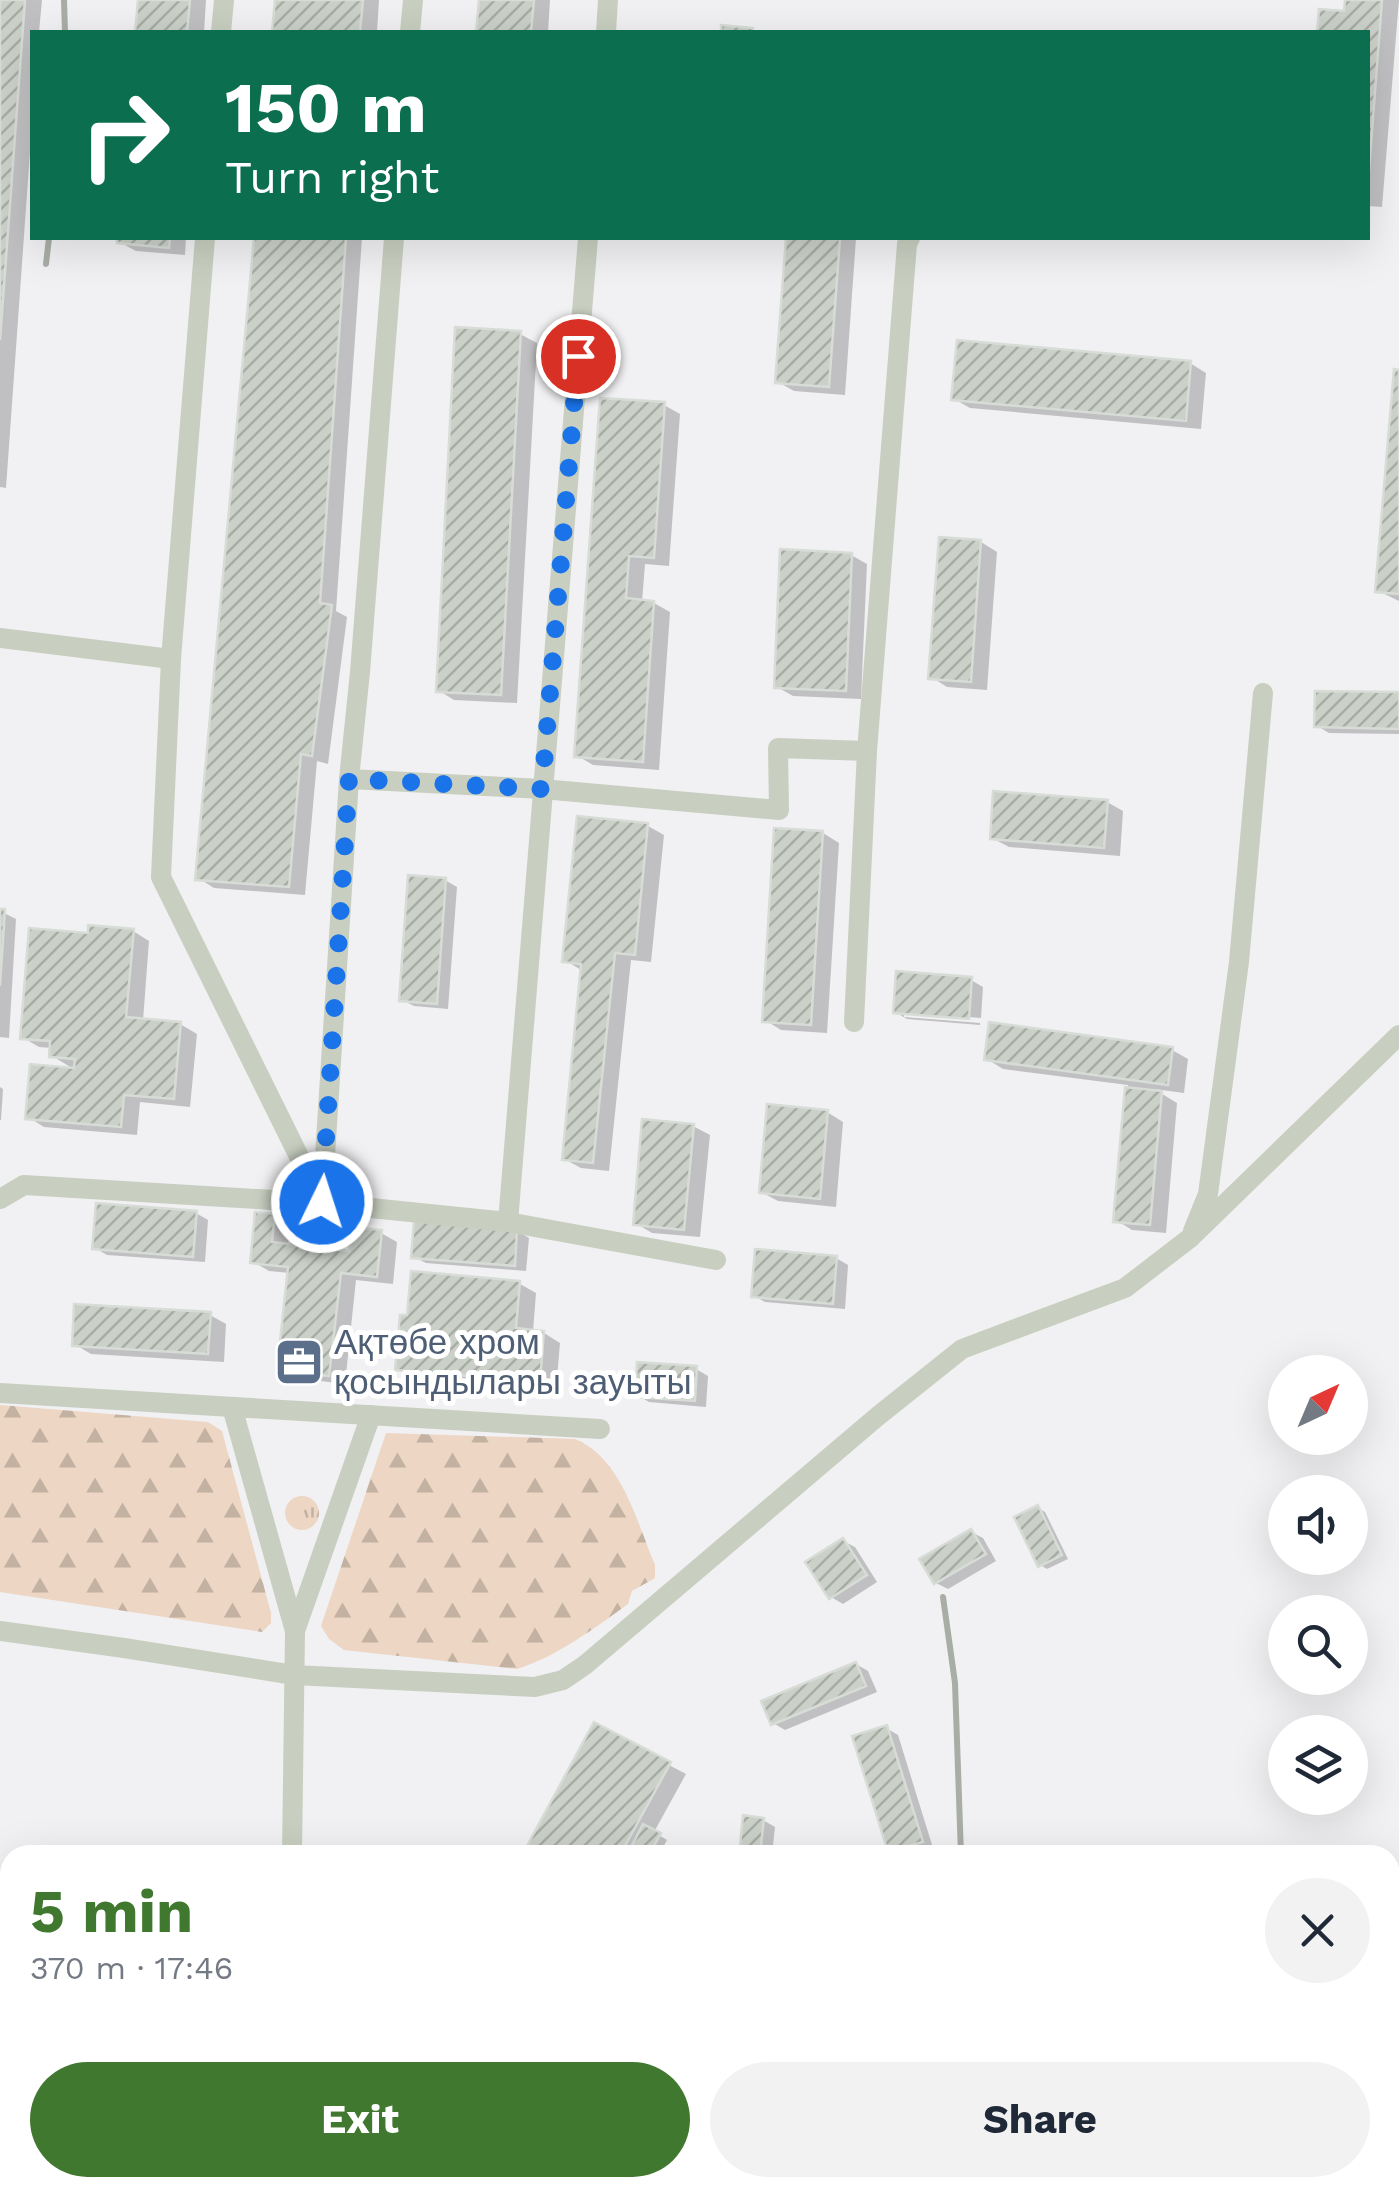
<!DOCTYPE html>
<html lang="en">
<head>
<meta charset="utf-8">
<style>
	:root { --surface:#fff; --page:#f2f2f3; --text:#1f2937; --muted:#747a83; --accent:#41782f }
	body { margin:0; font-family:"Work Sans",sans-serif; background:var(--page); color:var(--text); height:100vh; display:flex; flex-direction:column; font-size:38px; white-space:nowrap }
	* { box-sizing:border-box; margin:0 }
	p { font-size:32px; color:var(--muted) }
	.icon { flex:none; width:55px; height:55px; fill:none; stroke:currentColor; stroke-width:2; stroke-linecap:round; stroke-linejoin:round }
	.map { position:relative; flex:1; overflow:hidden }
	.sheet { position:absolute; left:0px; top:1845px; width:1400px; height:352px; display:flex; flex-direction:column; background:var(--surface); border-radius:30px 30px 0 0; box-shadow:0 10px 40px #0002 }
	.sheet>* { flex:none }
	.guide { position:absolute; left:30px; top:30px; width:1340px; height:210px; border-radius:0px; box-shadow:0 10px 40px #0002; background:#0b6e4f; color:#fff; overflow:hidden }
	.needle { width:65px; rotate:44deg }
	.buttons { position:absolute; left:1268px; top:1355px; display:grid; gap:20px }
	.buttons a { display:grid; place-items:center; width:100px; height:100px; border-radius:50%; background:var(--surface); box-shadow:0 10px 40px #0002; font-size:50px }
	.pin { position:absolute; display:grid; place-items:center; width:85px; height:85px; color:#fff; margin:-42px; border:5px solid #fff; border-radius:50%; box-shadow:0 2px 10px #0007 }
	.me { position:absolute; width:110px; margin:-55px; rotate:4deg; stroke-linejoin:round; filter:drop-shadow(0 0 8px #0008) }
	.turn { display:flex; align-items:center; gap:35px; height:210px; padding:0 30px; font-size:45px }
	.turn .icon { width:130px; height:130px; stroke-width:2.5 }
	.turn b { display:block; font-size:70px; line-height:85px }
	.round { display:grid; place-items:center; flex:none; width:105px; height:105px; border-radius:52px; background:var(--page) }
	.overview { display:flex; align-items:center; justify-content:space-between; height:170px; padding:0 30px }
	h1 { font-size:60px; font-weight:700; line-height:75px; color:var(--accent) }
	.action { display:flex; gap:20px; margin-top:auto; padding:20px 30px }
	.action a { flex:1; height:115px; border-radius:60px; background:var(--accent); color:#fff; font-size:40px; font-weight:700; line-height:115px; text-align:center }
	.action a+a { background:var(--page); color:var(--text) }
	.map>svg:first-child { display:block }
	.grass { fill:url(#grass-tufts) }
	.forest { fill:url(#forest-firs) }
	.shadow { fill:#0003 }
	.building { fill:url(#building-hatch); stroke:#d7dcd6; stroke-width:2.5 }
	.lines { fill:none; stroke-linecap:round; stroke-linejoin:round }
	.minor { stroke:#c8cfc0; stroke-width:20 }
	.rail { stroke:#a8aea5; stroke-width:6 }
	.route { stroke:#1a73e8; stroke-width:18; stroke-dasharray:0 32.4 }
	.labels { text-anchor:middle; dominant-baseline:central; stroke-width:10; stroke-linejoin:round; paint-order:stroke }
	.service-label { font-size:35px; fill:#4e5e75; stroke:#fff; text-anchor:start }
</style>
</head>
<body>
<div class="map">
<svg width="1399" height="2197" viewBox="0 0 1399 2197">
	<defs>
		<pattern id="grass-tufts" width="24" height="20" patternUnits="userSpaceOnUse" patternTransform="scale(2.5)"><rect width="24" height="20" fill="#edd6c4"/><path d="M3 7l-1-3M5 7V3M7 7l1-3M15 17l-1-3M17 17v-4M19 17l1-3" fill="none" stroke="#c3b1a1"/></pattern>
		<pattern id="forest-firs" width="22" height="20" patternUnits="userSpaceOnUse" patternTransform="scale(2.5)"><rect width="22" height="20" fill="#edd6c4"/><path d="M5 1l3.5 6h-7zM16 11l3.5 6h-7z" fill="#c3b1a1"/></pattern>
		<pattern id="building-hatch" width="6" height="6" patternUnits="userSpaceOnUse" patternTransform="scale(2.5)"><rect width="6" height="6" fill="#cbd0c9"/><path d="M-1 1l2-2M0 6l6-6M5 7l2-2" fill="none" stroke="#a7aca5"/></pattern>
	</defs>
	<rect width="100%" height="100%" fill="#f1f1f3"/>
	<circle class="grass" cx="302" cy="1513" r="17"/>
	<g class="forest">
		<polygon points="0,1405 208,1422 222,1431 271,1613 271,1623 262,1632 0,1592"/>
		<path d="M386 1433 575 1439C622 1458 637 1523 655 1565V1578L632 1591 628 1604C593 1629 558 1656 517 1669L344 1650 329 1639 321 1626Z"/>
	</g>
	<g class="shadow">
		<polygon points="0,0 42,0 39,32 32,32 32,124 6,488 0,487"/>
		<polygon points="140,0 206,0 204,32 137,32"/>
		<polygon points="278,0 379,0 377,32 275,32"/>
		<polygon points="481,0 550,0 548,32 478,32"/>
		<polygon points="1348,0 1399,0 1382,207 1368,206 1368,32 1320,32 1321,12 1346,14"/>
		<polygon points="120,238 186,238 185,255 136,251 119,242"/>
		<polygon points="256,238 362,238 336,611 347,617 328,764 317,761 305,895 214,888 198,878"/>
		<polygon points="789,238 856,238 845,395 794,391 778,382"/>
		<polygon points="520,334 537,343 517,703 454,700 438,690"/>
		<polygon points="1190,363 1206,373 1201,429 970,408 954,399"/>
		<polygon points="1399,372 1399,601 1378,591"/>
		<polygon points="664,405 680,414 669,566 645,564 642,602 654,603 670,612 659,770 593,765 576,755"/>
		<polygon points="981,542 997,552 987,690 947,687 931,677"/>
		<polygon points="851,555 867,564 861,699 793,696 777,687"/>
		<polygon points="1399,695 1399,734 1329,733 1317,726"/>
		<polygon points="1107,802 1123,811 1120,856 1009,847 992,838"/>
		<polygon points="648,826 664,835 651,962 631,960 609,1171 581,1168 564,1159 581,970 565,960"/>
		<polygon points="823,833 839,843 827,1033 781,1030 765,1020"/>
		<polygon points="445,880 457,887 448,1009 414,1006 402,1000"/>
		<polygon points="0,911 16,919 9,1038 0,1037"/>
		<polygon points="133,931 149,941 143,1021 180,1024 197,1034 190,1107 140,1102 137,1135 44,1127 28,1117 77,1071 52,1056 52,1048 39,1047 22,1037 90,936"/>
		<polygon points="971,980 983,987 981,1018 904,1012 904,1017 980,1023 980,1025 907,1019 895,1012"/>
		<polygon points="1172,1050 1188,1059 1184,1093 1154,1089 1177,1103 1166,1233 1132,1230 1116,1220 1128,1085 1003,1069 987,1059"/>
		<polygon points="0,1087 3,1089 1,1120 0,1120"/>
		<polygon points="827,1112 843,1122 836,1207 778,1201 761,1192"/>
		<polygon points="693,1126 710,1135 700,1237 652,1233 635,1223"/>
		<polygon points="196,1213 208,1220 205,1262 107,1255 95,1248"/>
		<polygon points="274,1216 290,1226 288,1247 351,1254 381,1233 397,1242 393,1284 356,1280 345,1384 296,1378 279,1369 290,1273 269,1271 252,1261"/>
		<polygon points="517,1231 529,1238 526,1271 426,1263 414,1257"/>
		<polygon points="836,1258 848,1265 845,1309 765,1302 753,1295"/>
		<polygon points="520,1284 536,1293 533,1332 544,1333 560,1343 556,1390 414,1378 398,1368"/>
		<polygon points="210,1315 226,1324 224,1362 91,1354 74,1344"/>
		<polygon points="696,1369 708,1376 706,1407 649,1402 637,1395"/>
		<polygon points="1038,1508 1045,1512 1068,1559 1047,1569 1040,1565"/>
		<polygon points="971,1532 983,1538 996,1561 948,1589 936,1583"/>
		<polygon points="843,1541 855,1547 877,1582 843,1604 831,1597"/>
		<polygon points="856,1664 868,1671 877,1692 785,1730 773,1723"/>
		<polygon points="595,1726 686,1774 654,1832 667,1840 659,1855 548,1855"/>
		<polygon points="886,1728 898,1735 933,1848 911,1855 897,1855 890,1851"/>
		<polygon points="763,1820 775,1827 772,1855 741,1855"/>
		<polygon points="0,2054 10,2068 10,2078 0,2085"/>
		<polygon points="106,2188 206,2188 193,2197 92,2197"/>
	</g>
	<g class="building">
		<polygon points="0,0 25,0 0,340"/>
		<polygon points="138,0 190,0 187,32 135,32"/>
		<polygon points="275,0 363,0 360,32 272,32"/>
		<polygon points="479,0 534,0 531,32 476,32"/>
		<polygon points="1345,0 1382,0 1368,184 1368,32 1317,32 1319,9 1344,11"/>
		<polygon points="721,25 753,28 752,32 721,32"/>
		<polygon points="117,238 170,238 169,248 117,243"/>
		<polygon points="254,238 346,238 320,603 332,605 312,756 301,754 289,887 195,880"/>
		<polygon points="786,238 840,238 829,387 775,383"/>
		<polygon points="455,327 521,331 501,695 436,692"/>
		<polygon points="957,340 1191,361 1186,421 951,400"/>
		<polygon points="1394,369 1399,370 1399,594 1375,592"/>
		<polygon points="600,398 665,402 654,558 629,556 626,598 654,601 643,762 574,757"/>
		<polygon points="939,537 981,540 971,682 928,679"/>
		<polygon points="780,549 852,553 846,691 774,688"/>
		<polygon points="1315,691 1399,692 1399,729 1314,727"/>
		<polygon points="993,791 1108,800 1104,848 990,839"/>
		<polygon points="577,816 648,823 635,955 615,953 593,1163 562,1160 581,964 562,962"/>
		<polygon points="774,828 823,831 811,1025 762,1022"/>
		<polygon points="408,875 446,878 437,1004 399,1001"/>
		<polygon points="0,909 5,909 0,986"/>
		<polygon points="88,925 134,929 126,1017 181,1022 174,1099 124,1095 121,1127 25,1119 30,1064 74,1068 75,1059 49,1057 50,1041 20,1039 29,928 88,933"/>
		<polygon points="896,971 972,977 969,1019 893,1013"/>
		<polygon points="989,1022 1173,1047 1168,1085 984,1060"/>
		<polygon points="1125,1087 1162,1091 1150,1225 1113,1222"/>
		<polygon points="767,1104 828,1110 820,1199 759,1193"/>
		<polygon points="642,1119 694,1124 684,1230 633,1225"/>
		<polygon points="96,1203 197,1211 193,1257 92,1249"/>
		<polygon points="255,1212 275,1214 272,1242 349,1251 352,1227 382,1230 377,1277 341,1273 329,1376 277,1370 288,1267 250,1263"/>
		<polygon points="414,1221 517,1229 515,1266 411,1258"/>
		<polygon points="755,1249 837,1256 833,1304 751,1297"/>
		<polygon points="411,1271 520,1281 516,1328 544,1331 540,1382 395,1370 400,1315 407,1315"/>
		<polygon points="74,1304 211,1312 208,1354 72,1346"/>
		<polygon points="637,1362 697,1366 695,1401 635,1397"/>
		<polygon points="1038,1505 1062,1555 1038,1567 1014,1517"/>
		<polygon points="971,1529 986,1554 934,1584 919,1559"/>
		<polygon points="843,1538 867,1575 829,1599 805,1562"/>
		<polygon points="856,1662 866,1686 771,1725 761,1701"/>
		<polygon points="594,1722 671,1762 620,1855 544,1855 527,1846"/>
		<polygon points="887,1725 923,1842 888,1852 852,1736"/>
		<polygon points="743,1815 764,1818 760,1855 739,1855"/>
		<polygon points="643,1824 661,1833 649,1855 627,1855"/>
		<polygon points="101,2188 178,2188 165,2197 88,2197"/>
	</g>
	<g class="lines">
		<g class="minor">
			<polyline points="221,32 224,0"/>
			<polyline points="410,32 413,0"/>
			<polyline points="606,32 608,0"/>
			<polyline points="205,238 171,659 161,877 322,1203 508,1222 588,238"/>
			<polyline points="0,638 171,659"/>
			<polyline points="349,779 360,672 394,238"/>
			<polyline points="854,1022 867,751"/>
			<polyline points="0,1199 24,1185 322,1203 349,779 542,789 779,810 778,748 867,751 907,244 910,238"/>
			<polyline points="508,1222 716,1260"/>
			<polyline points="1193,1231 1208,1194 1239,962 1263,693"/>
			<polyline points="0,1393 600,1429"/>
			<polyline points="232,1407 295,1631 371,1415"/>
			<polyline points="0,1631 124,1648 294,1675 535,1687 563,1680 585,1665 878,1416 962,1349 1125,1288 1190,1238 1399,1035"/>
			<polyline points="292,1855 295,1631"/>
			<polyline points="291,2197 291,2188"/>
		</g>
		<g class="rail">
			<polyline points="64,0 65,32"/>
			<polyline points="46,264 49,238"/>
			<polyline points="943,1597 955,1683 961,1855"/>
			<polyline points="853,2197 866,2188"/>
		</g>
	</g>
	<g class="lines">
		<polyline class="route" points="322,1202 349,779 542,789 578,356"/>
	</g>
	<defs>
		<g id="office-square" transform="scale(2.5)"><rect x="-9" y="-9" width="18" height="18" rx="4" fill="#5c6f8a" stroke="#fff"/><path d="M-6-3h4V-5.5h4V-3h4V5H-6ZM-1-4.5V-3h2v-1.5ZM-6 0V1H6V0Z" fill="#fff"/></g>
	</defs>
	<g fill-rule="evenodd">
		<use href="#office-square" x="299" y="1362"/>
	</g>
	<g class="labels">
		<g class="service-label">
			<text x="334" y="1342">Ақтөбе хром<tspan x="334" dy="40">қосындылары зауыты</tspan></text>
		</g>
	</g>
</svg>
<div class="buttons">
<a><svg class="needle" viewBox="-14 -14 28 28"><path d="M0-13l5 13h-10z" fill="#e53935"/><path d="M0 13l5-13h-10z" fill="#747a83"/></svg></a>
<a><svg class="icon" aria-label="sound" viewBox="0 0 24 24"><path d="M4 9h4l5-4v14l-5-4H4zM17 9q2 3 0 6"/></svg></a>
<a><svg class="icon" aria-label="search" viewBox="0 0 24 24"><circle cx="10" cy="10" r="6"/><path d="M15 15l6 6"/></svg></a>
<a><svg class="icon" aria-label="layers" viewBox="0 0 24 24"><path d="M12 4l9 5-9 5-9-5zM3 14l9 5 9-5"/></svg></a>
</div>
<div class="pin" style="left:578px;top:356px;background:#d93025"><svg class="icon" aria-label="arrive" viewBox="0 0 24 24"><path d="M6 21V4h12l-3 4 3 4H6"/></svg></div>
<svg class="me" style="left:322px;top:1202px" viewBox="-20 -20 40 40"><circle r="17" fill="#1a73e8" stroke="#fff" stroke-width="3"/><path d="M0-11L8 9 0 5-8 9z" fill="#fff"/></svg>
<div class="guide">
<div class="turn"><svg class="icon" aria-label="right" viewBox="0 0 24 24"><path d="M7 20v-9h11M14 6l5 5-5 5"/></svg><div><b>150 m</b>Turn right</div></div>
</div>
<section class="sheet">
<div class="overview"><div><h1>5 min</h1><p>370 m · 17:46</p></div><a class="round"><svg class="icon" aria-label="close" viewBox="0 0 24 24"><path d="M6 6l12 12M18 6L6 18"/></svg></a></div>
<div class="action"><a>Exit</a><a>Share</a></div>
</section>
</div>
</body>
</html>
